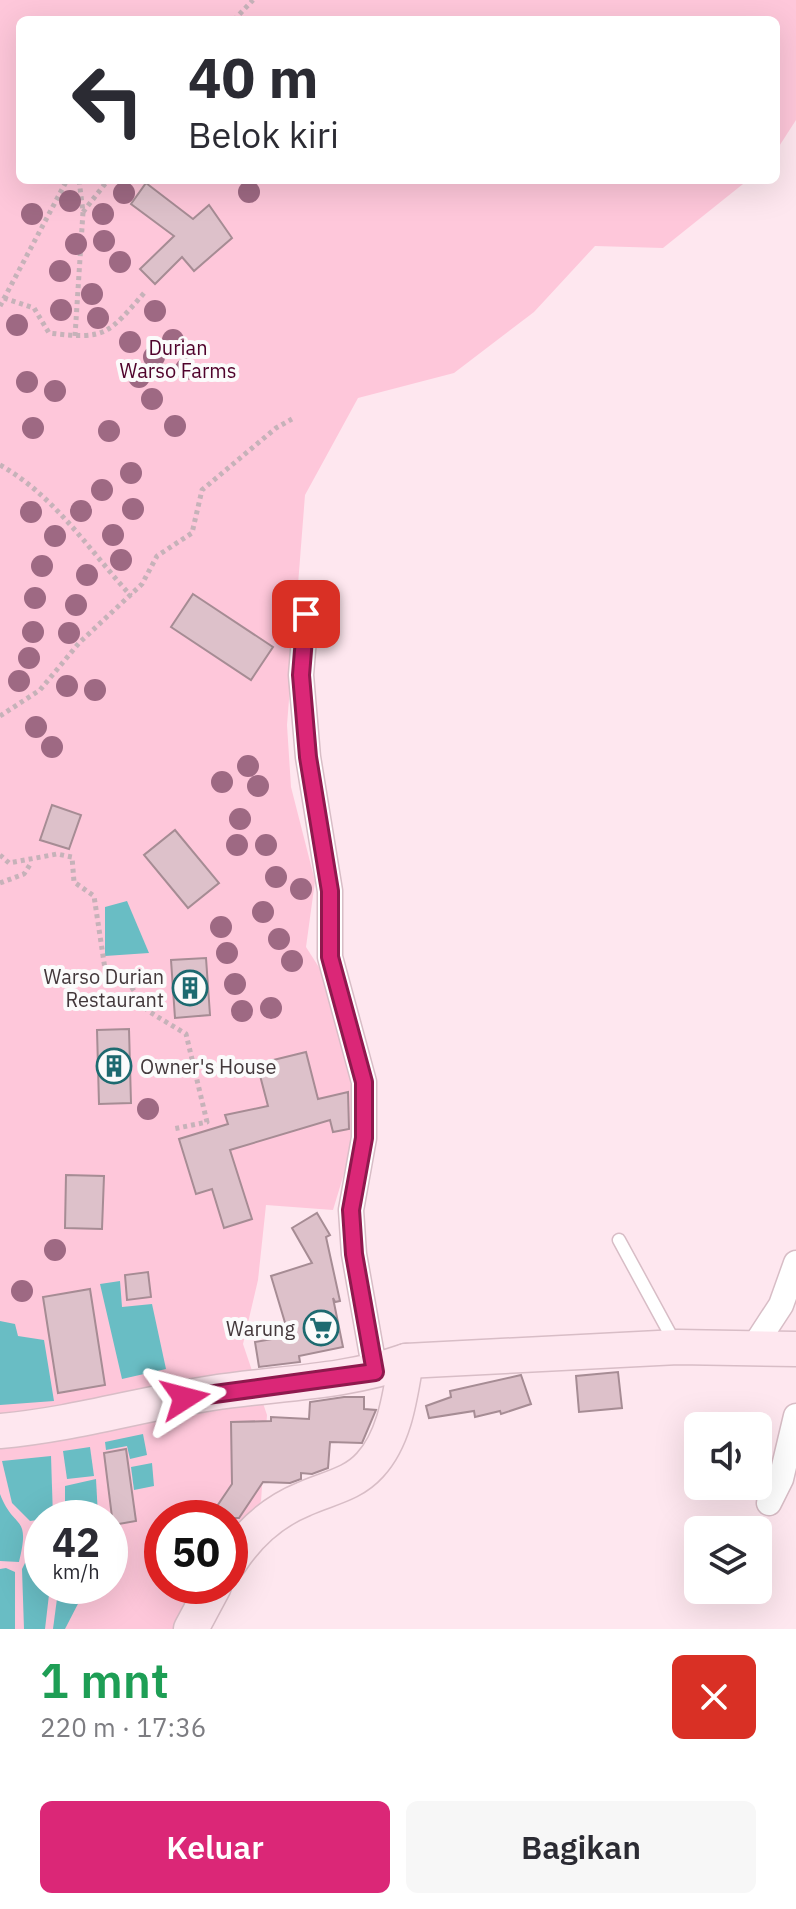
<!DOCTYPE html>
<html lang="id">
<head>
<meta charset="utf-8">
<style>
	:root { --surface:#fff; --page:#f7f7f7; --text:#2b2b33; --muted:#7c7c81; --accent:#db2777 }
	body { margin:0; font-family:"IBM Plex Sans",sans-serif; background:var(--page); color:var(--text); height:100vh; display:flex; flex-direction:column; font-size:30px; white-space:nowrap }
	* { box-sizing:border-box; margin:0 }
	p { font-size:26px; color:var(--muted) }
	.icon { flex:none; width:44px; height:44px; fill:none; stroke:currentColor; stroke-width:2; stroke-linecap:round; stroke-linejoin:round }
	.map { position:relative; height:1629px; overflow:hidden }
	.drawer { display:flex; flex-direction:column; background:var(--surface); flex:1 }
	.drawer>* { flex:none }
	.hud { position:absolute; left:16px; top:16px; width:764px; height:168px; border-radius:12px; box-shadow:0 8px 32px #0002; background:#fff; color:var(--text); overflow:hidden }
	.fabs { position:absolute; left:684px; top:1412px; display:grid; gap:16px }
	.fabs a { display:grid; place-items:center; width:88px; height:88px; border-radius:12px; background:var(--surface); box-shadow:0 8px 32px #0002; font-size:40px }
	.speed { position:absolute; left:24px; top:1500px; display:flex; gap:16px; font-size:40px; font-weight:700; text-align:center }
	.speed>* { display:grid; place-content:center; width:104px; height:104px; border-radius:50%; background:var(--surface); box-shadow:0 8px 32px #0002; line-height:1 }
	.speed small { font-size:20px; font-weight:400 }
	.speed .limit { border:12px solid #d22; background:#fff; color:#111 }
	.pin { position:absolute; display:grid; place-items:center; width:68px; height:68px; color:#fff; margin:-34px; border-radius:16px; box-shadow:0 4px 12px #0006 }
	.me { position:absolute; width:88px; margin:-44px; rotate:81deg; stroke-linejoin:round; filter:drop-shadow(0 0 6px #0008) }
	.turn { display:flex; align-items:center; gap:28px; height:168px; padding:0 40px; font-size:36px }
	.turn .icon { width:104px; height:104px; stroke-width:2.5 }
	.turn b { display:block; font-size:56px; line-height:68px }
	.round { display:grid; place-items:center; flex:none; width:84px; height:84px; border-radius:12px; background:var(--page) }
	.summary { display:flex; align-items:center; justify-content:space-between; height:136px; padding:0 40px }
	h1 { font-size:48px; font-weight:600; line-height:60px; color:#1e9e55 }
	.cta { display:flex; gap:16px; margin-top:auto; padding:16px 40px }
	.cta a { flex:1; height:92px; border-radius:12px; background:var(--accent); color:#fff; font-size:32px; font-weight:600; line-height:92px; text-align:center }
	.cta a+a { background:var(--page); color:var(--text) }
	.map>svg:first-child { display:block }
	.green { fill:#fec7da; fill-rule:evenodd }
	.water { fill:#69bdc4 }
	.building { fill:#ddc1ca; stroke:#a68c94; stroke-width:2 }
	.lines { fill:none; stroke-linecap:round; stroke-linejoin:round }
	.lane-casing { stroke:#d8bdc6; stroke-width:15 }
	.street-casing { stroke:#d8bdc6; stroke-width:27 }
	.secondary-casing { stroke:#d8bdc6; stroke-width:37 }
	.path { stroke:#c6b2b9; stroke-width:5; stroke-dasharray:4 4; stroke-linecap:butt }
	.lane { stroke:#fff; stroke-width:12 }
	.street { stroke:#fff; stroke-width:24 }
	.secondary { stroke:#fee7ef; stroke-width:34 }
	.tree { fill:#9e6983 }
	.route-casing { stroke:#8e194d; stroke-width:20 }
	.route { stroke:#db2777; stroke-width:14 }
	.labels { text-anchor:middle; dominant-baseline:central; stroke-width:8; stroke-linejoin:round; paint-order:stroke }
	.park-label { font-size:20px; fill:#4f022b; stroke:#fbfbfb }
	.poi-label { font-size:20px; fill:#43383b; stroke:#fbfbfb; text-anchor:end }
</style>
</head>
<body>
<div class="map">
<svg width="796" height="1629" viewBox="0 0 796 1629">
	<rect width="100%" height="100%" fill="#fee7ef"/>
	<path class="green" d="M0 0H796V120L776 151V20H20V180H748L663 248 595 246 534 312 454 373 358 398 305 495 287 725 291 787 315 881 306 947 336 994 356 1116V1134L333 1210 266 1205 258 1280 243 1344 267 1415 261 1501 230 1555V1518H162V1586H212L188 1629H0ZM42 1518H110V1586H42Z"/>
	<g class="water">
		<polygon points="127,901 149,953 105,956 105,907"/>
		<polygon points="120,1281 122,1307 152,1304 166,1369 122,1379 100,1284"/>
		<polygon points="0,1321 15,1324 18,1336 44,1340 54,1401 0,1405"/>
		<polygon points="143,1434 147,1455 130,1459 127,1446 106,1450 105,1442"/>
		<polygon points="90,1447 94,1476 67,1479 63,1451"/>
		<polygon points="51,1456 53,1518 30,1521 12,1503 2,1461"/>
		<polygon points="152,1463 154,1486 134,1490 131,1467"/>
		<polygon points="96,1479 98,1516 65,1517 65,1486"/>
		<path d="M0 1494C14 1531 31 1513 19 1562L0 1561Z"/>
		<polygon points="38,1528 42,1528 42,1586 50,1586 45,1629 24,1629 22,1569 33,1547"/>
		<polygon points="6,1568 15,1572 15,1629 0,1629 0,1569"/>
		<polygon points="58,1591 82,1596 65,1629 53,1629"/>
	</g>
	<g class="building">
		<polygon points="146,183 193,219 209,205 232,238 194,271 182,257 155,284 140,269 174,236 131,204"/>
		<polygon points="193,594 273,647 251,680 171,627"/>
		<polygon points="52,805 81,815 69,849 40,840"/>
		<polygon points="175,830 219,883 188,908 144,855"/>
		<polygon points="206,958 210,1015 175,1018 171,960"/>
		<polygon points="129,1029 131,1103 99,1104 97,1030"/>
		<polygon points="306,1052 318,1099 348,1092 349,1129 333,1132 330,1120 230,1150 252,1219 224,1228 212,1189 196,1194 179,1139 228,1124 225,1115 268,1106 257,1064"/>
		<polygon points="66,1175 104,1176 102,1229 65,1228"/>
		<polygon points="317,1213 330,1235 326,1237 340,1301 335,1302 333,1298 343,1347 299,1356 300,1362 259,1367 255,1342 289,1336 271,1276 312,1263 292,1228"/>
		<polygon points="148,1272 151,1297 127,1300 125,1275"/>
		<polygon points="90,1289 105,1385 58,1393 43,1297"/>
		<polygon points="618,1372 622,1408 579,1412 576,1376"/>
		<polygon points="521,1375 531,1404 501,1414 500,1411 475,1417 474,1411 429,1418 426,1406 451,1397 450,1391"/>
		<polygon points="344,1397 364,1397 364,1409 376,1410 362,1443 330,1442 328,1468 312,1474 301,1473 301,1479 290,1483 263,1482 239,1518 209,1518 232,1484 231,1422 271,1421 271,1417 309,1419 310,1402"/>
		<polygon points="126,1449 136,1521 113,1525 104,1453"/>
	</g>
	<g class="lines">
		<g class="lane-casing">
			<polyline id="lane" points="619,1240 675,1343"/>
		</g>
		<g class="street-casing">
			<g id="street">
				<polyline points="306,614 301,675 308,757 330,891 330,957 364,1082 364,1138 351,1210 354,1254 375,1372"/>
				<polyline points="751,1351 781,1305 796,1263"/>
				<polyline points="769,1503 781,1479 796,1416"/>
			</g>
		</g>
		<g class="secondary-casing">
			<g id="secondary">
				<path d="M0 1431C72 1425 140 1404 212 1393 276 1383 344 1383 406 1361L678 1347 796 1349"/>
				<path d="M230 1562C249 1533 272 1512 304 1499 328 1488 352 1485 370 1465 395 1438 400 1396 406 1361"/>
				<polyline points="191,1629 214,1586"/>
			</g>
		</g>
		<g class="path">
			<polyline points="234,20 253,0"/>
			<polyline points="83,212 108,180"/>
			<path d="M4 298 34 308 49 333C107 340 108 334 145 292"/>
			<polyline points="0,306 67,180"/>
			<polyline points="75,336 83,212 79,180"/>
			<path d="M0 465C54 495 90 551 131 596"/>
			<polyline points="0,716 40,690 79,643 142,584 157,556 192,533 202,490 276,428 292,419"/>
			<polyline points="0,855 9,863 57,854 72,857 74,882 94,896 105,969 130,985 148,1011 186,1034 207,1122 173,1129"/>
			<polyline points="0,883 24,874 31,863"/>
		</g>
		<use href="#lane" class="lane"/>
		<use href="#street" class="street"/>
		<use href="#secondary" class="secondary"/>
	</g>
	<g class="tree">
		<circle cx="249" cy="192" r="11"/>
		<circle cx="124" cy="193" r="11"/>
		<circle cx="70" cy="201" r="11"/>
		<circle cx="32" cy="214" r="11"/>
		<circle cx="103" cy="214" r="11"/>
		<circle cx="104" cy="241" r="11"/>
		<circle cx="76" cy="244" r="11"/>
		<circle cx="120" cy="262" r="11"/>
		<circle cx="60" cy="271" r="11"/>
		<circle cx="92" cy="294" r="11"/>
		<circle cx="61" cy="310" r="11"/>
		<circle cx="155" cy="311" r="11"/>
		<circle cx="98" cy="318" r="11"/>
		<circle cx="17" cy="325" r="11"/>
		<circle cx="173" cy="340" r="11"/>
		<circle cx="130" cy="342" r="11"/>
		<circle cx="154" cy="357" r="11"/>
		<circle cx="186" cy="369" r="11"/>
		<circle cx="139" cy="377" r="11"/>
		<circle cx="27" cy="382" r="11"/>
		<circle cx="55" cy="391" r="11"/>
		<circle cx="152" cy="399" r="11"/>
		<circle cx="175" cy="426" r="11"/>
		<circle cx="33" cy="428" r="11"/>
		<circle cx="109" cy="431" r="11"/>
		<circle cx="131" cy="473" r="11"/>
		<circle cx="102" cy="490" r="11"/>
		<circle cx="133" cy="509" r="11"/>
		<circle cx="81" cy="511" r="11"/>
		<circle cx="31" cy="512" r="11"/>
		<circle cx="113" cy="535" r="11"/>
		<circle cx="55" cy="536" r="11"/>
		<circle cx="121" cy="560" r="11"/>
		<circle cx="42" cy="566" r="11"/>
		<circle cx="87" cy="575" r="11"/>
		<circle cx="35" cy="598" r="11"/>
		<circle cx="76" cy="605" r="11"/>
		<circle cx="33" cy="632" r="11"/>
		<circle cx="69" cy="633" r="11"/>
		<circle cx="29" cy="658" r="11"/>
		<circle cx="19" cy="681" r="11"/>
		<circle cx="67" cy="686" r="11"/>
		<circle cx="95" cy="690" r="11"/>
		<circle cx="36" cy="727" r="11"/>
		<circle cx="52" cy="747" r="11"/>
		<circle cx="248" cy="766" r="11"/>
		<circle cx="222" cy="782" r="11"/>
		<circle cx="258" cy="786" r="11"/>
		<circle cx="240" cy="819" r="11"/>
		<circle cx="237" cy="845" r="11"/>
		<circle cx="266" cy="845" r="11"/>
		<circle cx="276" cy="877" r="11"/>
		<circle cx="301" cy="889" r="11"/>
		<circle cx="263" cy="912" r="11"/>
		<circle cx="221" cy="927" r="11"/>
		<circle cx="279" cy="939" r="11"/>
		<circle cx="227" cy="953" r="11"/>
		<circle cx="292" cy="961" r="11"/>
		<circle cx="235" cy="984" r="11"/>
		<circle cx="271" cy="1008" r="11"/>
		<circle cx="242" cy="1011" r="11"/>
		<circle cx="148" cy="1109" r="11"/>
		<circle cx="55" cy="1250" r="11"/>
		<circle cx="22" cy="1291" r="11"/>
	</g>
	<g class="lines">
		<g class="route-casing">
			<polyline id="route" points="185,1398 375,1372 354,1254 351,1210 364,1138 364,1082 330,957 330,891 308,757 301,675 306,614"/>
		</g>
		<use href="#route" class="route"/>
	</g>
	<defs>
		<g id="building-ring" transform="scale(1.8)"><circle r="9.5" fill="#fbfbfb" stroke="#1d6a70" stroke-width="1.5"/><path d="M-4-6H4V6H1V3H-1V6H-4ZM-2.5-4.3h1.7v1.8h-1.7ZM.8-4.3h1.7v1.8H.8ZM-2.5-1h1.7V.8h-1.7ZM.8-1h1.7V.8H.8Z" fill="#1d6a70"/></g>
		<g id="supermarket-ring" transform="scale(1.8)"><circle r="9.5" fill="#fbfbfb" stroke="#1d6a70" stroke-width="1.5"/><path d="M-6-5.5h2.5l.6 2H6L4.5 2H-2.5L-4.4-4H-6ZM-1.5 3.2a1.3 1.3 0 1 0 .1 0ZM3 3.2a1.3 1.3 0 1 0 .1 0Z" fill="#1d6a70"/></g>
	</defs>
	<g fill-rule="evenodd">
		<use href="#building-ring" x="190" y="988"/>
		<use href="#building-ring" x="114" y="1066"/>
		<use href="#supermarket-ring" x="321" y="1328"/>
	</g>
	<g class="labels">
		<g class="park-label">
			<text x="178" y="347">Durian<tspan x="178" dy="23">Warso Farms</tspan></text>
		</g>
		<g class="poi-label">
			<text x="164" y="976">Warso Durian<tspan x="164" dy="23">Restaurant</tspan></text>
			<text x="140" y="1066" text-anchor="start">Owner's House</text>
			<text x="295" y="1328">Warung</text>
		</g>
	</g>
</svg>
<div class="fabs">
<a><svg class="icon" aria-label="sound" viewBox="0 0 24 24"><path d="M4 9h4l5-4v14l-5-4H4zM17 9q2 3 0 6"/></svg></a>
<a><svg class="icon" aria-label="layers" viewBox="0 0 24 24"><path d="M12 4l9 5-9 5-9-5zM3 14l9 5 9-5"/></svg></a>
</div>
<div class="speed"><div>42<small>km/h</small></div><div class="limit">50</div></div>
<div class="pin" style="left:306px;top:614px;background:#d93025"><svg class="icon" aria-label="arrive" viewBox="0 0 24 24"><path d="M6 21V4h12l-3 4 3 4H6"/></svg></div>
<svg class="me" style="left:185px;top:1398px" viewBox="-20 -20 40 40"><path d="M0-17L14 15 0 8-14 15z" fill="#db2777" stroke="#fff" stroke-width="4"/></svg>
<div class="hud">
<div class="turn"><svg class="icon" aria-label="left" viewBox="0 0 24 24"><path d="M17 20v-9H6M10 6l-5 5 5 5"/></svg><div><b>40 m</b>Belok kiri</div></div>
</div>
</div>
<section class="drawer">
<div class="summary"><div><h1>1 mnt</h1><p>220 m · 17:36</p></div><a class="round" style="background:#d93025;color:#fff"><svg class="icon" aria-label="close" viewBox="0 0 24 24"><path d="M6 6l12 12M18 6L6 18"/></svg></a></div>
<div class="cta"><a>Keluar</a><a>Bagikan</a></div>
</section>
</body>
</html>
